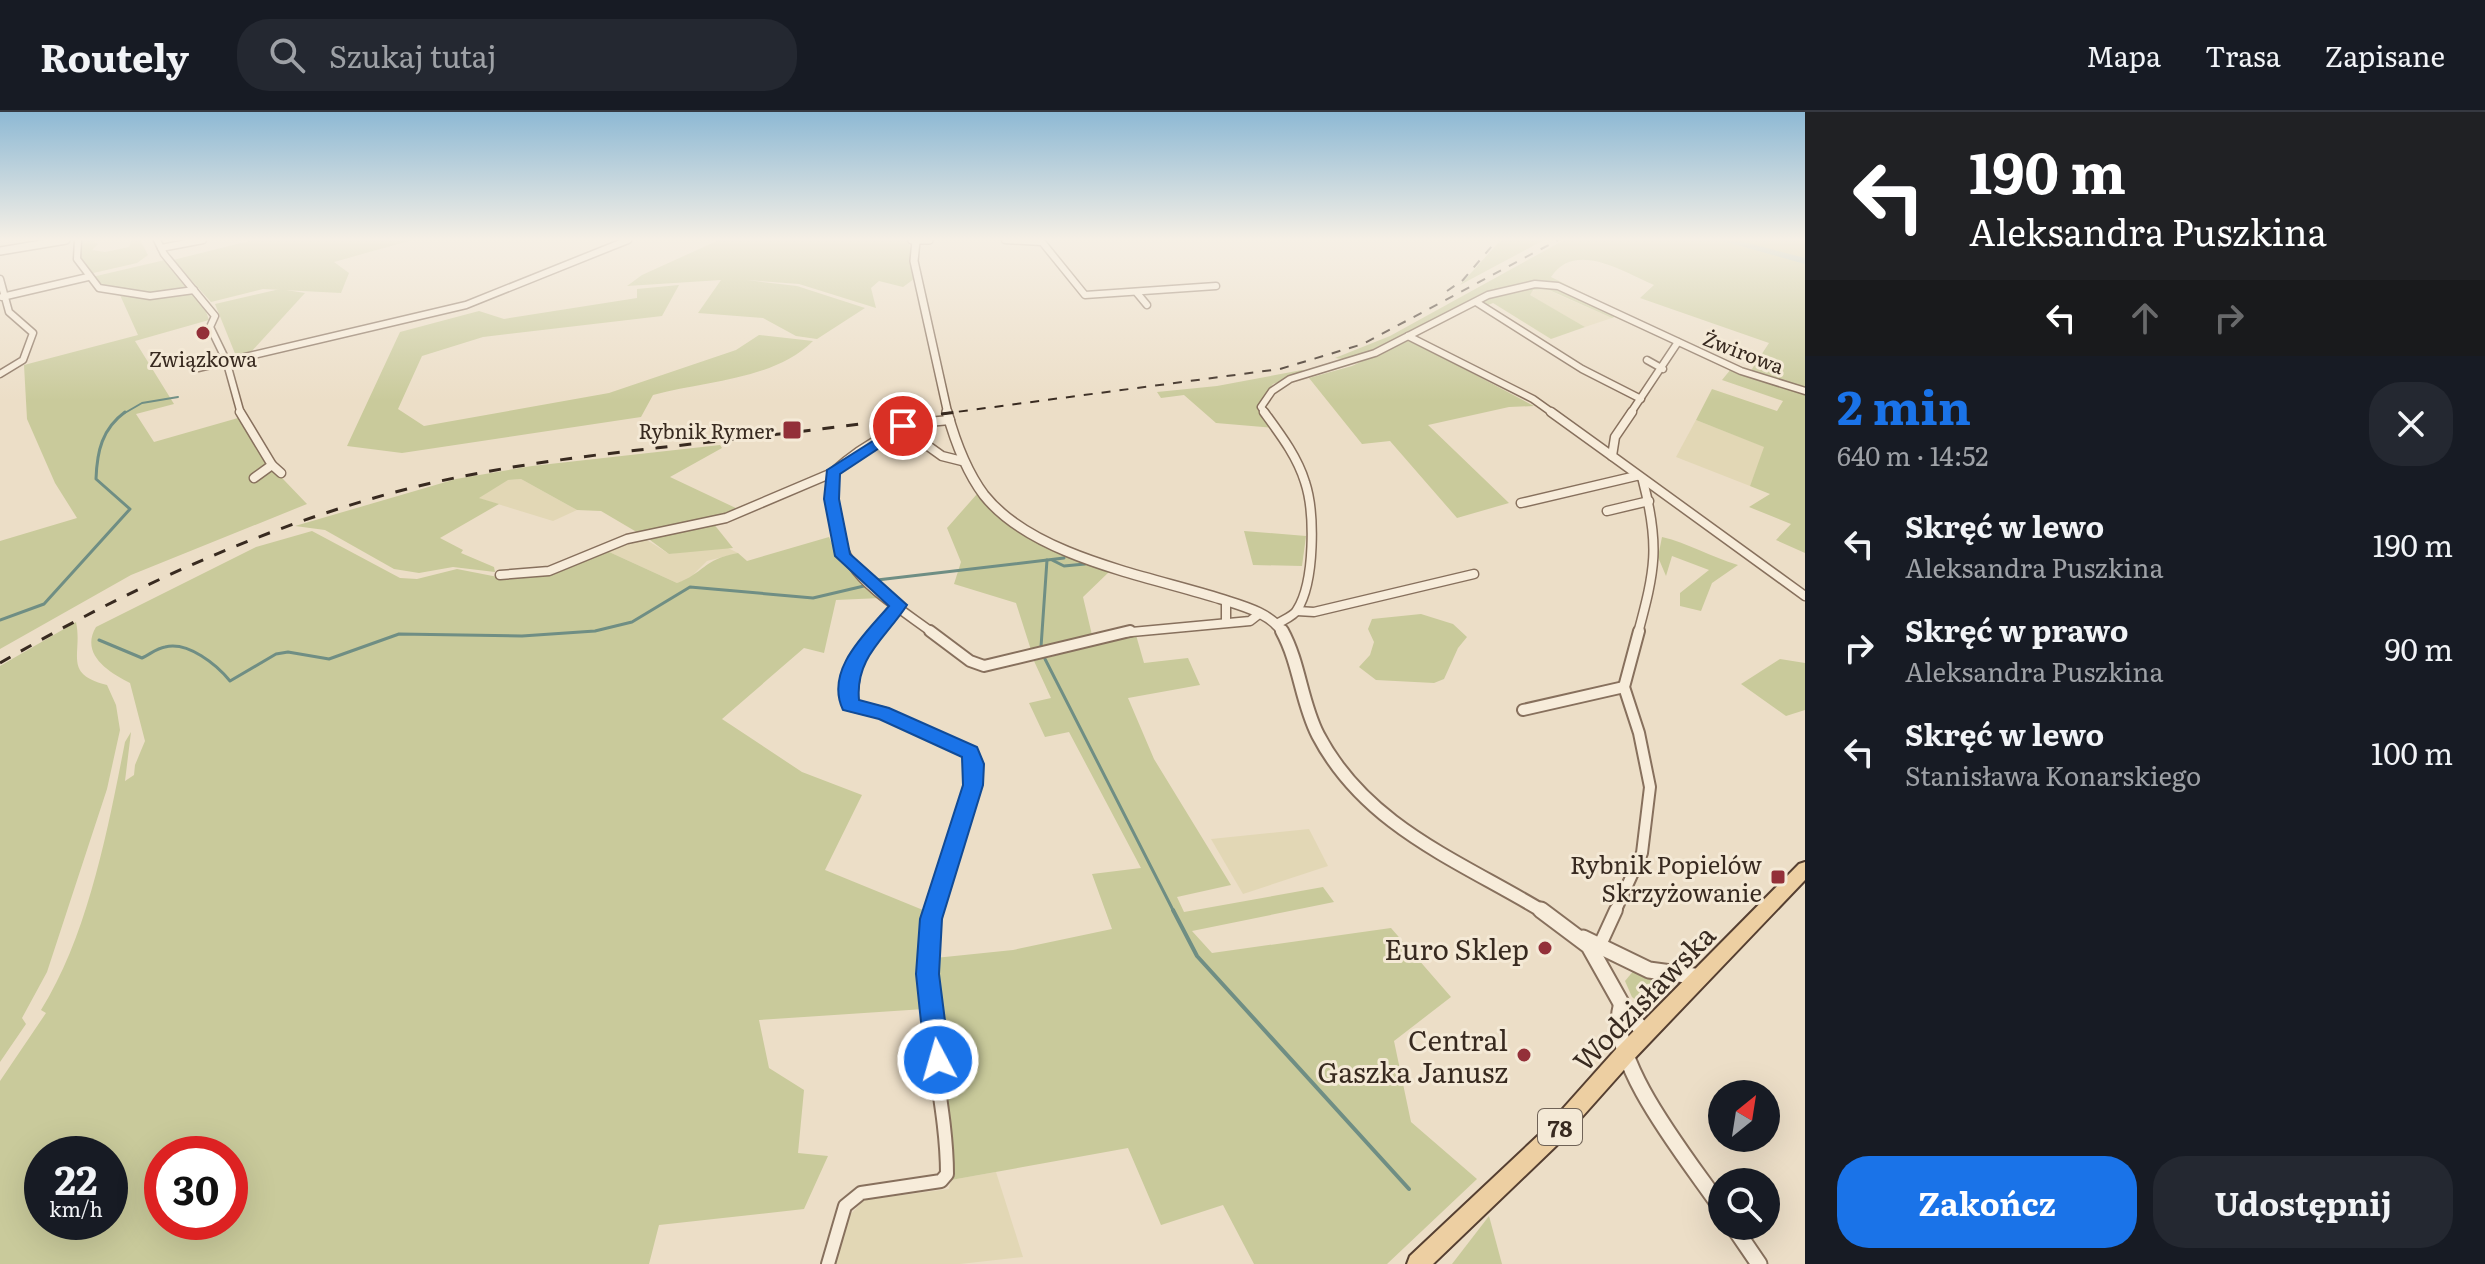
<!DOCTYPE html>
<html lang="pl">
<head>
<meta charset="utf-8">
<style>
	:root { --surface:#171b24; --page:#242831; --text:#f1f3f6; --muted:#9ea1a6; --line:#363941; --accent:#1a73e8 }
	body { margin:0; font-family:Literata,serif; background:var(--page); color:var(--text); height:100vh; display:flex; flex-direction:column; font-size:30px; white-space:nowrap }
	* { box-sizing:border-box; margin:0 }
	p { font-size:26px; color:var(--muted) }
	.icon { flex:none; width:44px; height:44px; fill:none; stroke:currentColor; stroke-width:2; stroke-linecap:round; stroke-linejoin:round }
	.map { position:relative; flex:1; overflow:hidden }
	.details { display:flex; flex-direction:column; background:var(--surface); width:680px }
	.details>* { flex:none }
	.guide { background:#202124; color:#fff; overflow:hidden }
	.needle { width:52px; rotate:30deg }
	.fabs { position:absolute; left:1708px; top:968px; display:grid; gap:16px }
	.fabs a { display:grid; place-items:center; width:72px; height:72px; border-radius:50%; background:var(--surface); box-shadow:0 8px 32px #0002; font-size:40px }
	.speed { position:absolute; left:24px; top:1024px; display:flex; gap:16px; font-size:40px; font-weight:700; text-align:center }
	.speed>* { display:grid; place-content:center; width:104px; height:104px; border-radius:50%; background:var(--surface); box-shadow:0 8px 32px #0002; line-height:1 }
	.speed small { font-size:20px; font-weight:400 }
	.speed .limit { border:12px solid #d22; background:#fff; color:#111 }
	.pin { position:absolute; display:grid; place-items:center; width:68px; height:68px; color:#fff; margin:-34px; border:4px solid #fff; border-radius:50%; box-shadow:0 2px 8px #0007 }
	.me { position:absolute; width:88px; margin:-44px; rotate:354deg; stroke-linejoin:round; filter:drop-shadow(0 0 6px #0008) }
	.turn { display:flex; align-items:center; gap:28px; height:168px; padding:0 32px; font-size:36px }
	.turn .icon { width:104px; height:104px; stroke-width:2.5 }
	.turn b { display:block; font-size:56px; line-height:68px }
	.lanes { display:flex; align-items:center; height:76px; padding:0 32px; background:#0003; justify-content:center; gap:40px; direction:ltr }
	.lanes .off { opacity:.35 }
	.round { display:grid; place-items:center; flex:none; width:84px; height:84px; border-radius:32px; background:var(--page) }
	.headline { display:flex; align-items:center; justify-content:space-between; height:136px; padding:0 32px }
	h1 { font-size:48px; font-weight:700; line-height:60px; color:var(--accent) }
	.cta { display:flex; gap:16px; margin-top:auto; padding:16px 32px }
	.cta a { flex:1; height:92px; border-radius:32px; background:var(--accent); color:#fff; font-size:32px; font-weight:700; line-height:92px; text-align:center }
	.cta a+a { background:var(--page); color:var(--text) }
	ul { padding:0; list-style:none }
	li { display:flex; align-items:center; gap:24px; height:104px; padding:0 32px }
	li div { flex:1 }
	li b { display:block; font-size:30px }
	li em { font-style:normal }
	header { display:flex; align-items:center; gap:48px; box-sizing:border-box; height:112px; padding:0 40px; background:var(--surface); border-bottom:2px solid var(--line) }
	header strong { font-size:38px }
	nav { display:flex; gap:44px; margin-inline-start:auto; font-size:28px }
	.search { width:560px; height:72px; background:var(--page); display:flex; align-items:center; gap:20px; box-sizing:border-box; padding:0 28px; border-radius:32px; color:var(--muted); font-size:30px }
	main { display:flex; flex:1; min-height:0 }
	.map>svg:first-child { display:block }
	.farmland { fill:#e2d7b5 }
	.green { fill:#c9ca9b; fill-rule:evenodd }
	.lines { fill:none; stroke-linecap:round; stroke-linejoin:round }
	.stream-far2 { stroke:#6f8e84; stroke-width:2 }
	.stream-far1 { stroke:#6f8e84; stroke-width:3 }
	.stream { stroke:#6f8e84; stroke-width:4 }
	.river { fill:#a8c0b7; fill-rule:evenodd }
	.minor-far3-casing { stroke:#87705d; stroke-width:9 }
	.minor-far2-casing { stroke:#87705d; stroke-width:11 }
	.minor-far1-casing { stroke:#87705d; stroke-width:14 }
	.minor-casing { stroke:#87705d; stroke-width:16 }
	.tertiary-far3-casing { stroke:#87705d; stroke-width:10 }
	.tertiary-far2-casing { stroke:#87705d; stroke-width:12 }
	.tertiary-far1-casing { stroke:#87705d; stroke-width:16 }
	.tertiary-casing { stroke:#87705d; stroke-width:19 }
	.primary-casing { stroke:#553f31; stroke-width:4 }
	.minor-far3 { stroke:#f7ecda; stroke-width:6 }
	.minor-far2 { stroke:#f7ecda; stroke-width:8 }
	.minor-far1 { stroke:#f7ecda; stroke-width:10 }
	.minor { stroke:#f7ecda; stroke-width:12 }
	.tertiary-far3 { stroke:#f7ecda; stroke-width:7 }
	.tertiary-far2 { stroke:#f7ecda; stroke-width:9 }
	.tertiary-far1 { stroke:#f7ecda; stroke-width:12 }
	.tertiary { stroke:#f7ecda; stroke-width:15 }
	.primary { fill:#edcfa2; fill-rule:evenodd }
	.rail-far1 { stroke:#382a20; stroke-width:2; stroke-dasharray:9 9; stroke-linecap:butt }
	.rail { stroke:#382a20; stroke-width:3; stroke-dasharray:12 12; stroke-linecap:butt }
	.route { fill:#1a73e8; stroke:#114b97; stroke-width:2 }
	.poi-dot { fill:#933039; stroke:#f4e9d6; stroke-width:3 }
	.labels { text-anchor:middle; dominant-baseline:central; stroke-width:6; stroke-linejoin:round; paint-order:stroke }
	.far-street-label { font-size:20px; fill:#382a20; stroke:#f4e9d6 }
	.far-poi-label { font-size:20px; fill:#382a20; stroke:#f4e9d6 }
	.shield { fill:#f4e9d6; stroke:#706357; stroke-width:2 }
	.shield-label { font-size:22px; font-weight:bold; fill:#382a20 }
	.poi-label { font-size:24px; fill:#382a20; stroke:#f4e9d6; text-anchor:end }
	.near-poi-label { font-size:28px; fill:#382a20; stroke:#f4e9d6; text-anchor:end }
	.near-street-label { font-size:28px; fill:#382a20; stroke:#f4e9d6 }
</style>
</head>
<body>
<header>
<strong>Routely</strong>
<div class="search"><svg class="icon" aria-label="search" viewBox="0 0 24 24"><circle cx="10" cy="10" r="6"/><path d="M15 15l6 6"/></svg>Szukaj tutaj</div>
<nav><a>Mapa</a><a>Trasa</a><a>Zapisane</a></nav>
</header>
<main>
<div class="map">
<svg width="1805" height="1152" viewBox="0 0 1805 1152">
	<rect width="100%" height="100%" fill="#ecdec7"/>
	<g class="farmland">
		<polygon points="1547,177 1559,183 1612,206 1585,215 1529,183 1529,179"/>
		<polygon points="1696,308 1765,335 1750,374 1676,345"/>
		<polygon points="521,367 577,398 553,409 478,386 507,368"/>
		<polygon points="642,425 669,442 724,434 738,441 707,449 688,468 677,471 607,439"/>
		<polygon points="1309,717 1328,754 1243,782 1211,727"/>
		<polygon points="996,1060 1023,1145 960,1152 834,1152 845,1108 864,1088 949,1077 951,1068"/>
	</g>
	<g class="green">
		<polygon points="81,128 100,128 94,130 98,132 92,138 105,140 129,135 132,128 140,128 148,143 137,151 89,162 79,144"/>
		<polygon points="253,128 412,128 334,150 349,161 341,181 263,177 211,190 173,148"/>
		<polygon points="719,128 908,128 918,164 903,175 879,169 871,176 876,196 799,172 746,168 797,174 865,196 817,227 796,224 763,206 698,201 721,168 627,174 642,163"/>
		<polygon points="1501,128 1544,128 1460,173"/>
		<path d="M1564 128H1805V277L1750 260 1769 231 1640 186 1654 173C1624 160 1575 128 1551 165L1623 201 1612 206 1547 177 1533 178 1530 183 1585 215 1551 227 1493 191 1486 194 1474 189 1350 248 1335 246 1390 224Z"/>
		<path d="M165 148 191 178C160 182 115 189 92 165Z"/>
		<path d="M679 173 662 204 483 225 422 244 398 297 424 314 609 281 736 238 759 223 813 229C774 268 705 269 653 283L641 305 402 341 347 334 400 220 479 199 504 207 637 186V177Z"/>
		<polygon points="280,177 305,181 251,240 236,244 215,192"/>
		<polygon points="191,180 205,197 209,208 135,229 174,292 136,302 154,330 238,306 261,344 307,392 131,463 0,537 0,429 77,406 55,371 27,307 24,253 138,223 120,183 145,186"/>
		<polygon points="1408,227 1534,294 1509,295 1428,313 1509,391 1457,406 1390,329 1362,332 1309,266 1352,254"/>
		<polygon points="1731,257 1805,280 1805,441 1776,428 1791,412 1749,395 1770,382 1750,374 1764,335 1696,308 1712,277 1777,299 1783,289 1722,268"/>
		<polygon points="1302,258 1305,261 1273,272 1257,297 1274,316 1216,311 1184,283 1161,286 1157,280 1217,274"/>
		<polygon points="720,333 722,336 670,365 740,398 640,422 601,399 577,398 521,367 508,368 479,386 499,392 440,426 463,438 461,441 494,455 495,460 453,455 419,461 394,457 325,418 295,414 456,367 532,354"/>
		<path d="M977 382C1012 423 1061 440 1110 459L1083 485 1092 523 1031 538 1016 491 954 472 961 450 947 416Z"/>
		<polygon points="713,411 733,436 669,442 646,425"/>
		<path d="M312 419 400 466 417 467 457 457 503 466 536 463 607 439 677 471C703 462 703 447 738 441L747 449 829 425 839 447 881 486 836 488 824 541 804 536 722 607 802 660 862 683 825 758 923 798 924 897 759 908 769 956 804 978 798 1041 828 1044 804 1097 659 1113 649 1152H0V969L46 901 41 898C88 823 108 717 125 630L131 620 125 669 134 663 135 653 145 629 130 571C108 560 80 542 96 515L256 435ZM42 1042H110V1110H42ZM162 1042H230V1110H162Z"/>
		<polygon points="1244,419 1306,424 1302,454 1253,453"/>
		<path d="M1662 425C1688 431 1711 445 1738 453L1712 471 1701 499 1680 494V481L1709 458 1672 444 1666 464 1658 445Z"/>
		<polygon points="1421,502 1453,512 1467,525 1458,536 1444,567 1434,571 1376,568 1359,555 1370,543 1374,530 1368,517 1372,507"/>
		<path d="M76 510C83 542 62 562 107 573L116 593 120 618 107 677 47 860 22 906 26 912 0 950V554Z"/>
		<polygon points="1136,523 1144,551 1188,546 1200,573 1128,586 1154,647 1231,773 1177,785 1184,800 1323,775 1334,790 1192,819 1212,841 1391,816 1451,885 1394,929 1411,1010 1477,1067 1387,1152 1254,1152 1223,1093 1161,1113 1128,1036 951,1068 935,846 1013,838 1112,817 1092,762 1141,756 1069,620 1045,625 1029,591 1051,586 1034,549"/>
		<polygon points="1780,547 1805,551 1805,598 1786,604 1741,572"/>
		<polygon points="1635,857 1675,868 1677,870 1649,898 1632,885 1625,869"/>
		<polygon points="1489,1104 1502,1152 1452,1152"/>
	</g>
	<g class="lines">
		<polyline class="stream-far2" points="123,302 142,291 178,285"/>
		<g class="stream-far1">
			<polyline points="1052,448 1064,454 1085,452"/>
			<polyline points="877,468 1064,446"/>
			<path d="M0 508 44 492 130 397 96 367C97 339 102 317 125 300"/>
			<path d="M99 528 142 546C149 543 157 536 165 535 188 529 217 553 230 569L276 542 288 540 329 547 399 522 522 524 595 519 632 510 690 475 813 486 864 474"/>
			<polyline points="1041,535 1047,448"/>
			<polyline points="1045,547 1174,800"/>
		</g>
		<polyline class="stream" points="1173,798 1197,844 1409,1077"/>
		<polygon class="river" points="1719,128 1736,128 1805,146 1805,152"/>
		<g class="minor-far3-casing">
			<g id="minor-far3">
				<polyline points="78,128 77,147 99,176 150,184 194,178"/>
				<polyline points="157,128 164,142 215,204 210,215 226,248 241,302"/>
				<polyline points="1005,128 1042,130"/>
				<polyline points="1042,130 1085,183 1216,174"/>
				<polyline points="161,136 203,128"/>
				<polyline points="0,167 9,200 33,221 23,248 0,262"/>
				<polyline points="1137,181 1147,193"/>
				<polyline points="2,185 88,165"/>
				<polyline points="1476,190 1582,257 1641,287"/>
				<polyline points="1408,224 1533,287 1554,302"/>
				<polyline points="1647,248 1663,257"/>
				<polyline points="198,256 466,193 628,128"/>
				<polyline points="1266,302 1261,295 1272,279 1290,267 1375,241 1488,183 1535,172 1558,174 1741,259 1805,279"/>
				<polyline points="1630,302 1678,230"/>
			</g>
		</g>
		<g class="minor-far2-casing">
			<g id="minor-far2">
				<polyline points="240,300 272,353 254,366"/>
				<path d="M1264 300C1280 322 1297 344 1305 370 1315 400 1315 470 1297 498 1294 504 1283 508 1277 512"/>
				<polyline points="1551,300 1612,344"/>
				<polyline points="1632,300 1615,325 1612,344 1805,484"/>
				<polyline points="900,314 942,344 962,349"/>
				<polyline points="272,353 281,361"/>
				<polyline points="1521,391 1636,364"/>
				<polyline points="1607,399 1649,389"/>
				<polyline points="500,463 549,459 627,427 726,406 832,361"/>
				<polyline points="1226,491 1226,510"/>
				<polyline points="1297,499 1314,500 1474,462"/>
				<polyline points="875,521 899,493"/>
				<path d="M933 521C860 468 832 457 832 361 866 330 903 310 950 308"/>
				<polyline points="1121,521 1250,509 1259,502"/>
				<path d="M1638 521C1655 458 1660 434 1643 369"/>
			</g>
		</g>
		<g class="minor-far1-casing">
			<g id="minor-far1">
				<path d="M876 519 856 550 850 593 883 601 970 640C978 695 946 748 933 800"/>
				<polyline points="930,519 970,549 984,554 1130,519"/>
				<polyline points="1523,598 1624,575"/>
				<polyline points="1615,800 1642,741 1650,675 1639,621 1624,575 1639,519"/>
			</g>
		</g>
		<g class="minor-casing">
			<g id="minor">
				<polyline points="1599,835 1616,798"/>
				<path d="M828 1152 845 1094 861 1081 941 1069 947 1062C947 976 911 884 933 798"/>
			</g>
		</g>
		<g class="tertiary-far3-casing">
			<g id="tertiary-far3">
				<polyline points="912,128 929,128"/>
				<polyline points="916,129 914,149 948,302"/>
				<polyline points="0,139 66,128"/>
			</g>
		</g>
		<g class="tertiary-far2-casing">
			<path id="tertiary-far2" d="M947 300C955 329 966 359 984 383 1033 445 1149 464 1221 487 1243 494 1271 501 1283 521"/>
		</g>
		<g class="tertiary-far1-casing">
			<path id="tertiary-far1" d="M1282 519C1300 552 1301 590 1318 623 1366 715 1460 749 1544 800"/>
		</g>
		<g class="tertiary-casing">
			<g id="tertiary">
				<polyline points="1541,798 1589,834 1625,898 1645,921"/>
				<polyline points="1583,826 1649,858 1701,865"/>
				<path d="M1621 895C1606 949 1691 1051 1722 1097"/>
				<polyline points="1733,1114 1759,1152"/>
			</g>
		</g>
		<g class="primary-casing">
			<polygon id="primary" points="1805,750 1805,768 1631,950 1557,1033 1433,1152 1407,1152 1410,1144 1543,1019 1617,936 1799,752"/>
		</g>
		<use href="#minor-far3" class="minor-far3"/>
		<use href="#minor-far2" class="minor-far2"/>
		<use href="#minor-far1" class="minor-far1"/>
		<use href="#minor" class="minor"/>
		<use href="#tertiary-far3" class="tertiary-far3"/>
		<use href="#tertiary-far2" class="tertiary-far2"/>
		<use href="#tertiary-far1" class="tertiary-far1"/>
		<use href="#tertiary" class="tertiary"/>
		<use href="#primary" class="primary"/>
		<g class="rail-far1">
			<polyline points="1447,179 1463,168 1497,128"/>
			<polyline points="941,302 1280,257 1363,232 1558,128"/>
		</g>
		<path class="rail" d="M0 551C123 480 251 420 388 382 493 353 602 342 710 330 793 321 875 310 957 300"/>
	</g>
	<linearGradient id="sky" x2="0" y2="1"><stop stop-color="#8eb9d4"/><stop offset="0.44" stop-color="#f6f0e6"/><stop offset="1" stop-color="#f6f0e6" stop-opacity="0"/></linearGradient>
	<rect width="1805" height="289" fill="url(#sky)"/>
	<path class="route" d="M903 310 910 314 908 317 840 362 839 387 850 442 907 493C886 526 855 545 859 588L889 596 977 635 984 652 983 673 942 807 939 862 950 948 946 957 938 960 929 957 925 948 916 862 920 807 963 673 962 645 879 607 843 598C824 558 866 521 889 494L835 444 824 387 827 358Z"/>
	<g class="poi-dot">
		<circle cx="203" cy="221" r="8"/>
		<rect x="782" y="308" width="20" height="20" rx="4"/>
		<rect x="1770" y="757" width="16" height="16" rx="4"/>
		<circle cx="1545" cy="836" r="8"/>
		<circle cx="1524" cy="943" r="8"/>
	</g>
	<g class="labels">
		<g class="far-street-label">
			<text transform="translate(1744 239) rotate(21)">Żwirowa</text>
		</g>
		<g class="far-poi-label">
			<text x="203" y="246">Związkowa</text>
			<text x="774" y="318" text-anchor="end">Rybnik Rymer</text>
		</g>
		<rect class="shield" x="1538" y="997" width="44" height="36" rx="6"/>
		<g class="shield-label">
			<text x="1560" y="1015">78</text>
		</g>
		<g class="poi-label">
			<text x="1762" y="751">Rybnik Popielów<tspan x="1762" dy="28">Skrzyżowanie</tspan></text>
		</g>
		<g class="near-poi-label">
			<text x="1529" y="836">Euro Sklep</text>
			<text x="1508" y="927">Central<tspan x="1508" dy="32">Gaszka Janusz</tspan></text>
		</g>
		<g class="near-street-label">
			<text transform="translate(1643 885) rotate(-46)">Wodzisławska</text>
		</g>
	</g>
</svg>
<div class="fabs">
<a><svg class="needle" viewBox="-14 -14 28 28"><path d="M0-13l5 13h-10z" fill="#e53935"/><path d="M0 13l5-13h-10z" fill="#9ea1a6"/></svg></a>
<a><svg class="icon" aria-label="search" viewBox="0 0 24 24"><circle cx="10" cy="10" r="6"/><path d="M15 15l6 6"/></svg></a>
</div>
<div class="speed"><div>22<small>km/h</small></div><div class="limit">30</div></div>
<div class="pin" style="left:903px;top:314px;background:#d93025"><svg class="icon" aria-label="arrive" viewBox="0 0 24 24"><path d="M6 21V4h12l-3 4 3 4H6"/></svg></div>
<svg class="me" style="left:938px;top:948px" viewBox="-20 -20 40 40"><circle r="17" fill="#1a73e8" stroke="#fff" stroke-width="3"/><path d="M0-11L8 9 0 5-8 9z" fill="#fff"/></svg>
</div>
<section class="details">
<div class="guide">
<div class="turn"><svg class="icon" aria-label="left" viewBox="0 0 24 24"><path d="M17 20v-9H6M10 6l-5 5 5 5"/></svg><div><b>190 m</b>Aleksandra Puszkina</div></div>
<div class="lanes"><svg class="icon" aria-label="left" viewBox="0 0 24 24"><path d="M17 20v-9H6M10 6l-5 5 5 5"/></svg><svg class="icon off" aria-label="ahead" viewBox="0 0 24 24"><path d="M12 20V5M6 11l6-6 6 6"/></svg><svg class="icon off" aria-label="right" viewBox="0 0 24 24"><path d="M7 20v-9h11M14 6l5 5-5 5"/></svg></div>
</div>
<div class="headline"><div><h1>2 min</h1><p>640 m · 14:52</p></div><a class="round"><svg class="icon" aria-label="close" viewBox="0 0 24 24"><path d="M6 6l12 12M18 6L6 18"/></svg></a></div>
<ul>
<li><svg class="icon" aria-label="left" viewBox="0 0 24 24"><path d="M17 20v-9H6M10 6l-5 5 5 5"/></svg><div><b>Skręć w lewo</b><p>Aleksandra Puszkina</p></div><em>190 m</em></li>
<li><svg class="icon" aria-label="right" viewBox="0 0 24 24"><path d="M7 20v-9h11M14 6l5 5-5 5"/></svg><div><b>Skręć w prawo</b><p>Aleksandra Puszkina</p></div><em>90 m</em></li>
<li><svg class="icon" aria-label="left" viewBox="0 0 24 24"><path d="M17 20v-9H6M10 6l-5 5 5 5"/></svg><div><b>Skręć w lewo</b><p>Stanisława Konarskiego</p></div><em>100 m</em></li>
</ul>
<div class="cta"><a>Zakończ</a><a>Udostępnij</a></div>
</section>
</main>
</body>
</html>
